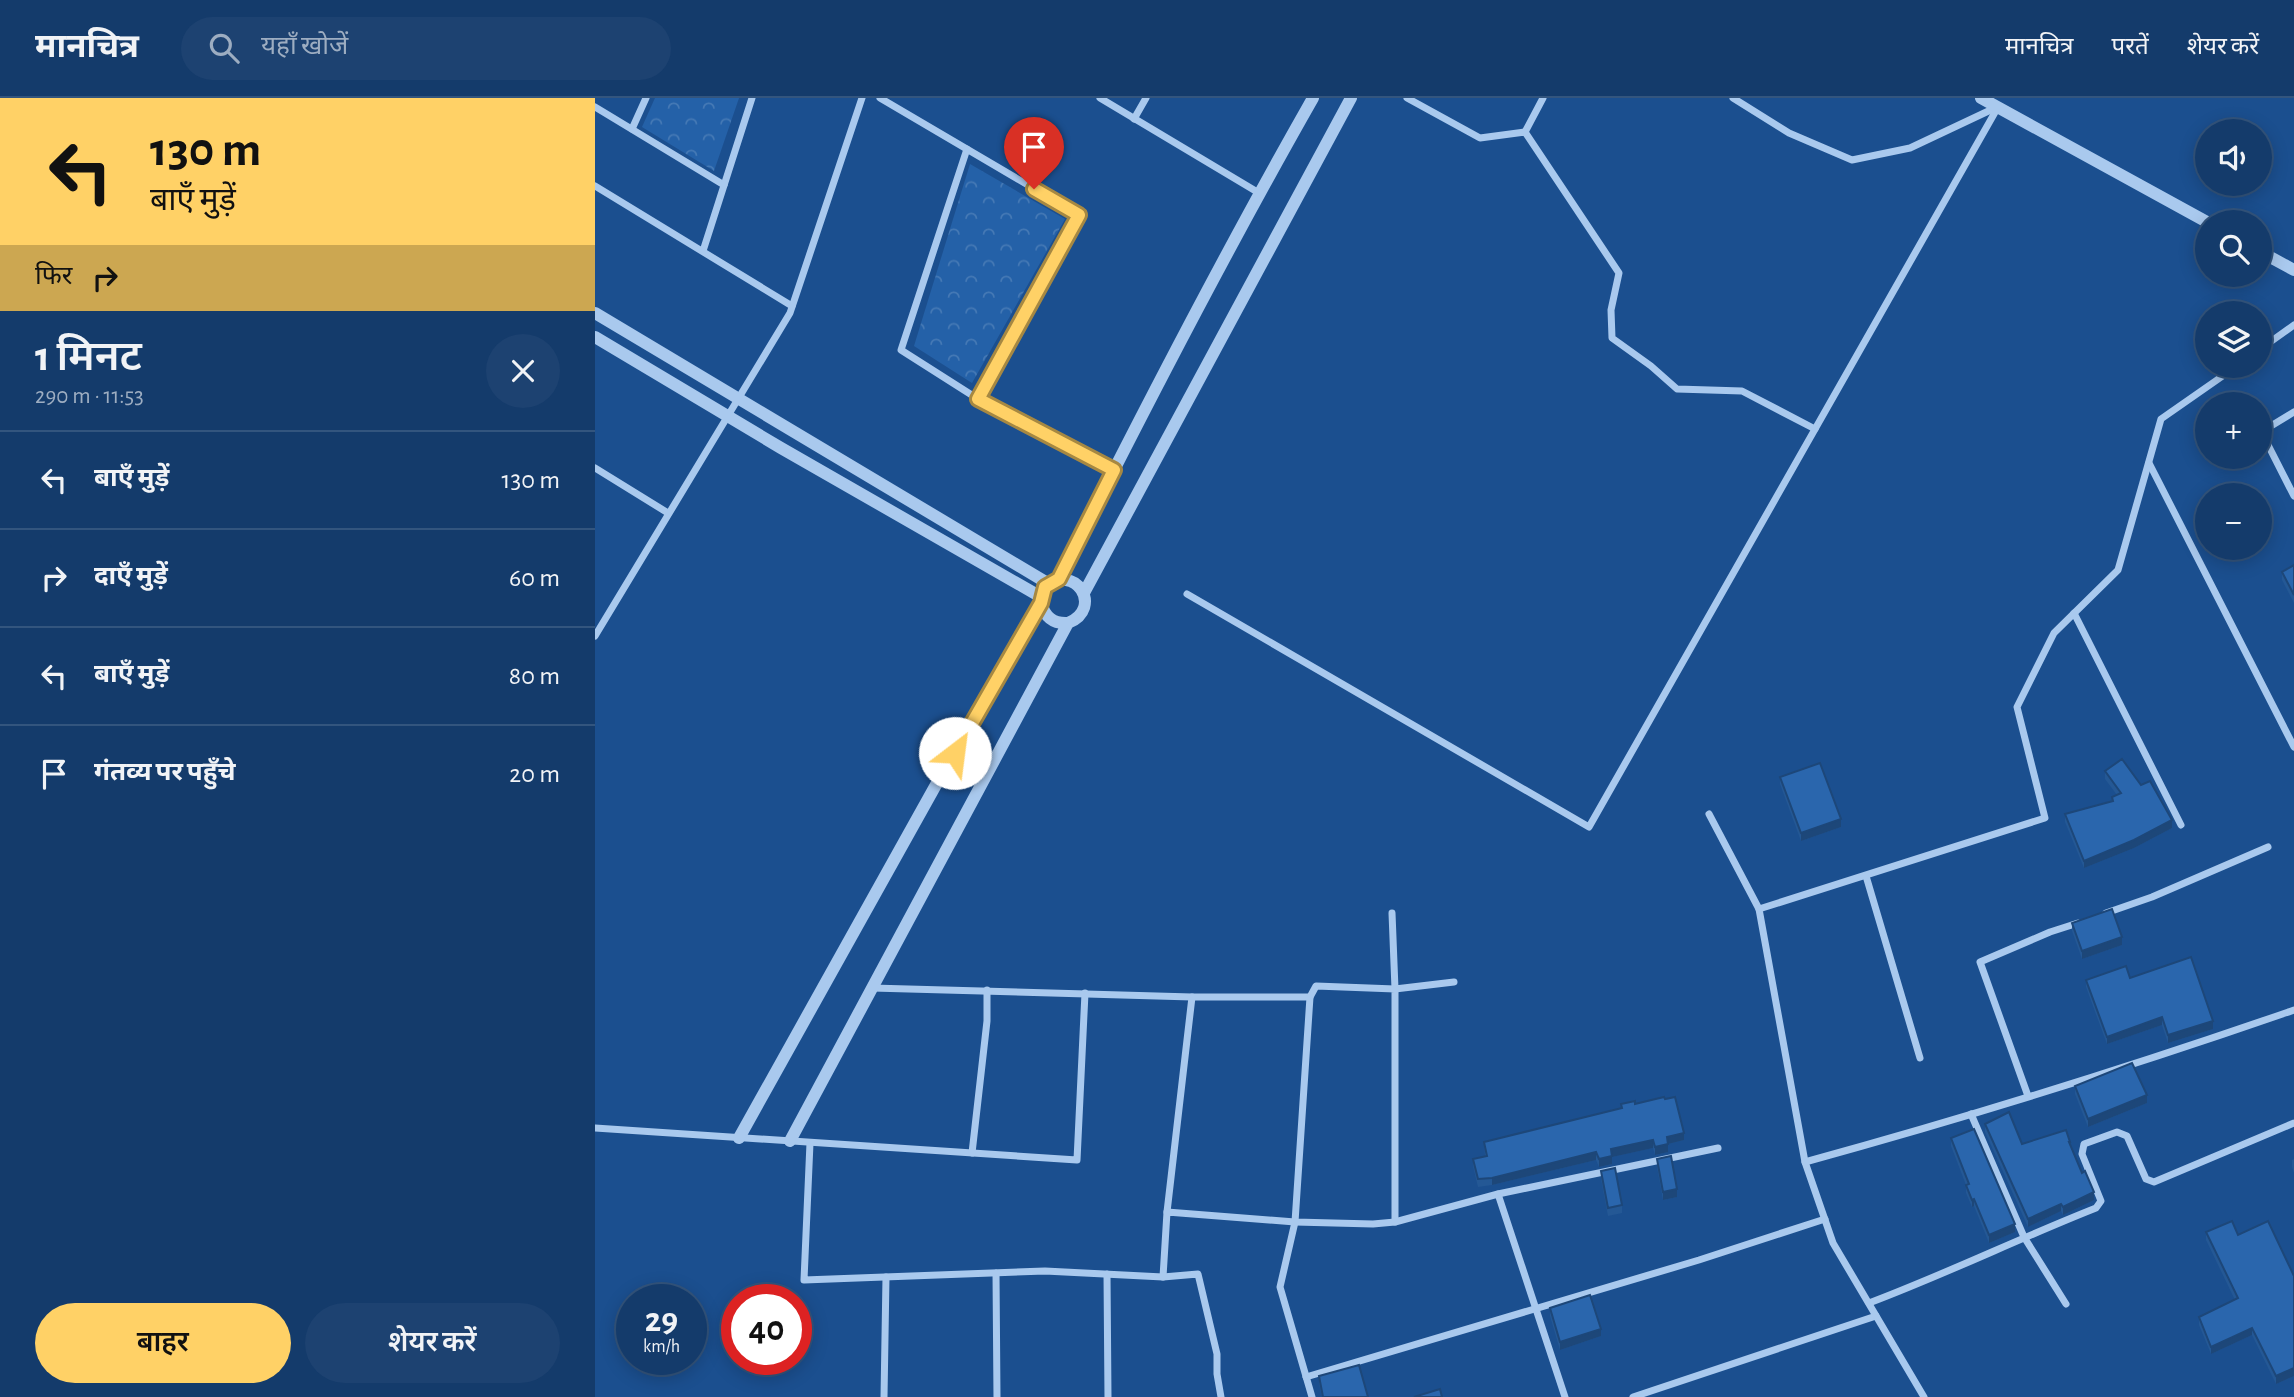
<!DOCTYPE html>
<html lang="hi">
<head>
<meta charset="utf-8">
<style>
	:root { --surface:#143b6b; --page:#1d4271; --text:#f1f3f6; --muted:#9dadc1; --line:#33557e; --accent:#ffd166 }
	body { margin:0; font-family:"Alegreya Sans","Noto Sans Devanagari",sans-serif; background:var(--page); color:var(--text); height:100vh; display:flex; flex-direction:column; font-size:26px; white-space:nowrap }
	* { box-sizing:border-box; margin:0 }
	p { font-size:23px; color:var(--muted) }
	.icon { flex:none; width:38px; height:38px; fill:none; stroke:currentColor; stroke-width:2; stroke-linecap:round; stroke-linejoin:round }
	.map { position:relative; flex:1; overflow:hidden }
	.details { display:flex; flex-direction:column; background:var(--surface); width:595px }
	.details>* { flex:none }
	.guide { background:#ffd166; color:#111; overflow:hidden }
	.controls { position:absolute; left:1600px; top:21px; display:grid; gap:14px }
	.controls a { display:grid; place-items:center; width:77px; height:77px; border-radius:50%; background:var(--surface); box-shadow:0 4px 18px #0003,0 0 0 2px var(--line); font-size:35px }
	.speed { position:absolute; left:21px; top:1186px; display:flex; gap:14px; font-size:35px; font-weight:700; text-align:center }
	.speed>* { display:grid; place-content:center; width:91px; height:91px; border-radius:50%; background:var(--surface); box-shadow:0 4px 18px #0003,0 0 0 2px var(--line); line-height:1 }
	.speed small { font-size:18px; font-weight:400 }
	.speed .limit { border:10px solid #d22; background:#fff; color:#111 }
	.pin { position:absolute; display:grid; place-items:center; width:60px; height:60px; color:#fff; margin:-72px -30px; border-radius:50% 50% 50% 0; rotate:-45deg; box-shadow:0 0 7px #0007 }
	.pin .icon { rotate:45deg }
	.me { position:absolute; width:77px; margin:-38px; rotate:30deg; stroke-linejoin:round; filter:drop-shadow(0 0 5px #0008) }
	.turn { display:flex; align-items:center; gap:24px; height:147px; padding:0 35px; font-size:32px }
	.turn .icon { width:91px; height:91px; stroke-width:2.5 }
	.turn b { display:block; font-size:49px; line-height:60px }
	.then { display:flex; align-items:center; height:66px; padding:0 35px; background:#0003; gap:14px; font-size:26px }
	.round { display:grid; place-items:center; flex:none; width:74px; height:74px; border-radius:37px; background:var(--page) }
	.overview { display:flex; align-items:center; justify-content:space-between; height:119px; padding:0 35px }
	h1 { font-size:42px; font-weight:600; line-height:52px }
	.cta { display:flex; gap:14px; margin-top:auto; padding:14px 35px }
	.cta a { flex:1; height:80px; border-radius:42px; background:var(--accent); color:#111; font-size:28px; font-weight:600; line-height:80px; text-align:center }
	.cta a+a { background:var(--page); color:var(--text) }
	ul { padding:0; list-style:none }
	li { display:flex; align-items:center; gap:21px; height:98px; padding:0 35px; border-top:2px solid var(--line) }
	li div { flex:1 }
	li b { display:block; font-size:26px }
	li em { font-style:normal }
	header { display:flex; align-items:center; gap:42px; box-sizing:border-box; height:98px; padding:0 35px; background:var(--surface); border-bottom:2px solid var(--line) }
	header strong { font-size:33px }
	nav { display:flex; gap:38px; margin-inline-start:auto; font-size:24px }
	.search { width:490px; height:63px; background:var(--page); display:flex; align-items:center; gap:18px; box-sizing:border-box; padding:0 24px; border-radius:38px; color:var(--muted); font-size:26px }
	main { display:flex; flex:1; min-height:0 }
	.map>svg:first-child { display:block }
	.forest { fill:url(#forest-crowns) }
	.lines { fill:none; stroke-linecap:round; stroke-linejoin:round }
	.minor { stroke:#a9c9ee; stroke-width:7 }
	.tertiary { stroke:#a9c9ee; stroke-width:12 }
	.wall { fill:#245895 }
	.shaded-wall { fill:#1d4779 }
	.building { fill:#2a66ad; stroke:#1d4779; stroke-width:2 }
	.route-casing { stroke:#a68842; stroke-width:18 }
	.route { stroke:#ffd166; stroke-width:12 }
</style>
</head>
<body>
<header>
<strong>मानचित्र</strong>
<div class="search"><svg class="icon" aria-label="search" viewBox="0 0 24 24"><circle cx="10" cy="10" r="6"/><path d="M15 15l6 6"/></svg>यहाँ खोजें</div>
<nav><a>मानचित्र</a><a>परतें</a><a>शेयर करें</a></nav>
</header>
<main>
<section class="details">
<div class="guide">
<div class="turn"><svg class="icon" aria-label="left" viewBox="0 0 24 24"><path d="M17 20v-9H6M10 6l-5 5 5 5"/></svg><div><b>130 m</b>बाएँ मुड़ें</div></div>
<div class="then">फिर<svg class="icon" aria-label="right" viewBox="0 0 24 24"><path d="M7 20v-9h11M14 6l5 5-5 5"/></svg></div>
</div>
<div class="overview"><div><h1>1 मिनट</h1><p>290 m · 11:53</p></div><a class="round"><svg class="icon" aria-label="close" viewBox="0 0 24 24"><path d="M6 6l12 12M18 6L6 18"/></svg></a></div>
<ul>
<li><svg class="icon" aria-label="left" viewBox="0 0 24 24"><path d="M17 20v-9H6M10 6l-5 5 5 5"/></svg><div><b>बाएँ मुड़ें</b></div><em>130 m</em></li>
<li><svg class="icon" aria-label="right" viewBox="0 0 24 24"><path d="M7 20v-9h11M14 6l5 5-5 5"/></svg><div><b>दाएँ मुड़ें</b></div><em>60 m</em></li>
<li><svg class="icon" aria-label="left" viewBox="0 0 24 24"><path d="M17 20v-9H6M10 6l-5 5 5 5"/></svg><div><b>बाएँ मुड़ें</b></div><em>80 m</em></li>
<li><svg class="icon" aria-label="arrive" viewBox="0 0 24 24"><path d="M6 21V4h12l-3 4 3 4H6"/></svg><div><b>गंतव्य पर पहुँचे</b></div><em>20 m</em></li>
</ul>
<div class="cta"><a>बाहर</a><a>शेयर करें</a></div>
</section>
<div class="map">
<svg width="1699" height="1299" viewBox="0 0 1699 1299">
	<defs>
		<pattern id="forest-crowns" width="20" height="18" patternUnits="userSpaceOnUse" patternTransform="scale(1.75)"><rect width="20" height="18" fill="#2461a8"/><path d="M2 6a3 3 0 1 1 6 0M12 15a3 3 0 1 1 6 0" fill="none" stroke="#4579b5"/></pattern>
	</defs>
	<rect width="100%" height="100%" fill="#1b4f8f"/>
	<g class="forest">
		<polygon points="60,0 144,0 119,73 47,29"/>
		<polygon points="375,66 470,121 377,285 319,248"/>
	</g>
	<g class="lines">
		<g class="minor">
			<polyline points="285,0 484,117 383,301"/>
			<polyline points="505,0 664,95"/>
			<polyline points="812,0 885,40 930,34 1024,175 1016,212 1017,240 1056,268 1082,291 1147,293 1220,331"/>
			<polyline points="1138,0 1194,35 1257,62 1315,50 1402,9"/>
			<polyline points="0,9 129,87"/>
			<polyline points="539,21 551,0"/>
			<polyline points="37,31 51,0"/>
			<polyline points="930,34 948,0"/>
			<polyline points="372,51 306,252 383,301 519,372"/>
			<polyline points="0,88 197,208"/>
			<polyline points="108,153 157,0"/>
			<polyline points="1664,252 1699,227"/>
			<polyline points="1699,314 1671,331 1669,339 1699,398"/>
			<polyline points="1554,365 1699,649"/>
			<polyline points="0,370 73,415"/>
			<polyline points="592,496 994,729 1403,9"/>
			<polyline points="1479,515 1586,727"/>
			<polyline points="0,538 195,215 267,0"/>
			<polyline points="1114,716 1164,811"/>
			<polyline points="1271,778 1325,960"/>
			<polyline points="797,815 800,891 859,884"/>
			<polyline points="1511,815 1557,799 1673,749"/>
			<polyline points="277,890 597,899 715,899"/>
			<polyline points="1433,998 1385,864 1455,834 1483,825"/>
			<polyline points="1376,1016 1429,1139 1471,1206"/>
			<polyline points="0,1030 482,1062 490,895"/>
			<polyline points="215,1045 209,1182 450,1173 568,1179 603,1176 622,1256 622,1276 626,1299"/>
			<polyline points="377,1055 392,923 392,892"/>
			<path d="M1210 1064C1374 1019 1538 968 1699 912"/>
			<polyline points="903,1096 970,1299"/>
			<polyline points="572,1114 597,899"/>
			<polyline points="401,1175 402,1299"/>
			<polyline points="512,1176 513,1299"/>
			<polyline points="568,1179 572,1114 700,1124 778,1126 800,1124 903,1096 1123,1050"/>
			<path d="M1274 1205C1351 1176 1425 1140 1501 1110L1506 1103 1487 1056 1489 1046 1522 1034 1532 1038 1551 1081 1559 1084 1699 1025"/>
			<polyline points="711,1279 1104,1162 1230,1121"/>
			<polyline points="289,1299 291,1179"/>
			<polyline points="717,1299 685,1189 700,1124 715,899 721,888 800,891 800,1124"/>
			<polyline points="1038,1299 1281,1218"/>
			<polyline points="1329,1299 1238,1145 1210,1064 1164,811 1450,720 1422,609 1459,535 1523,472 1566,321 1642,268"/>
		</g>
		<g class="tertiary">
			<polyline points="1386,0 1612,124"/>
			<polyline points="1664,153 1699,172"/>
			<polyline points="0,215 454,486"/>
			<polyline points="0,239 186,350 446,499"/>
			<path d="M464 481C545 319 628 158 718 0"/>
			<polyline points="489,495 756,0"/>
			<polyline points="144,1040 347,676 446,505"/>
			<path d="M195 1043 473 525C510 510 479 463 450 490L446 505C450 519 458 526 473 525"/>
		</g>
	</g>
	<g class="wall">
		<polygon points="1699,467 1699,505 1687,482 1687,474"/>
		<polygon points="1510,673 1577,730 1539,750 1489,770 1470,724 1470,716 1517,703 1517,699 1522,697 1510,681"/>
		<polygon points="1185,679 1246,729 1206,743 1185,686"/>
		<polygon points="1477,825 1527,847 1487,861 1477,833"/>
		<polygon points="1535,880 1618,931 1573,945 1567,927 1512,946 1491,889 1491,882"/>
		<polygon points="1480,988 1552,1005 1493,1029 1480,996"/>
		<polygon points="1026,1006 1040,1006 1089,1042 1073,1046 1073,1054 1060,1057 1058,1050 1017,1059 1017,1066 1004,1069 1001,1062 897,1087 883,1089 878,1068 878,1061 890,1058 889,1044 1026,1010"/>
		<polygon points="1390,1026 1427,1046 1475,1048 1499,1102 1468,1117 1466,1113 1433,1129 1390,1034"/>
		<polygon points="1356,1040 1420,1134 1394,1145 1379,1108 1377,1109 1371,1095 1371,1087 1356,1048"/>
		<polygon points="1062,1061 1082,1099 1068,1102 1062,1069"/>
		<polygon points="1699,1061 1699,1075 1697,1069 1697,1062"/>
		<polygon points="1006,1073 1027,1107 1027,1115 1013,1118 1006,1081"/>
		<polygon points="1611,1134 1643,1137 1699,1178 1699,1278 1681,1286 1657,1237 1616,1256 1604,1227 1604,1219 1640,1202 1611,1142"/>
		<polygon points="955,1210 1006,1238 965,1252 955,1218"/>
		<polygon points="724,1278 773,1299 727,1299 724,1286"/>
	</g>
	<g class="shaded-wall">
		<polygon points="1246,721 1246,729 1206,743 1206,735"/>
		<polygon points="1577,722 1577,730 1539,750 1489,770 1489,763"/>
		<polygon points="1527,839 1527,847 1487,861 1487,853"/>
		<polygon points="1567,919 1567,927 1512,946 1512,939"/>
		<polygon points="1618,923 1618,931 1573,945 1573,937"/>
		<polygon points="1552,997 1552,1005 1493,1029 1493,1021"/>
		<polygon points="1089,1035 1089,1042 1073,1046 1073,1054 1060,1057 1060,1049 1072,1039"/>
		<polygon points="1058,1042 1058,1050 1017,1059 1017,1066 1004,1069 1004,1061 1016,1051"/>
		<polygon points="1001,1054 1001,1062 897,1087 897,1080"/>
		<polygon points="1082,1091 1082,1099 1068,1102 1068,1094"/>
		<polygon points="1499,1094 1499,1102 1468,1117 1468,1109"/>
		<polygon points="1379,1101 1379,1108 1377,1109 1377,1102"/>
		<polygon points="1466,1106 1466,1113 1433,1129 1433,1121"/>
		<polygon points="1420,1126 1420,1134 1394,1145 1394,1137"/>
		<polygon points="1657,1230 1657,1237 1616,1256 1616,1249"/>
		<polygon points="1006,1231 1006,1238 965,1252 965,1244"/>
		<polygon points="1699,1270 1699,1278 1681,1286 1681,1278"/>
	</g>
	<g class="building">
		<polygon points="1699,467 1699,497 1687,474"/>
		<polygon points="1527,661 1546,687 1555,683 1577,722 1539,742 1489,763 1470,716 1518,703 1517,699 1526,695 1510,673"/>
		<polygon points="1225,665 1246,721 1206,735 1185,679"/>
		<polygon points="1517,811 1527,839 1487,853 1477,825"/>
		<polygon points="1596,859 1618,923 1573,937 1567,919 1512,939 1491,882 1531,868 1535,880"/>
		<polygon points="1537,965 1552,997 1493,1021 1480,988"/>
		<polygon points="1069,999 1070,1001 1080,999 1089,1035 1072,1039 1073,1046 1060,1049 1058,1042 1016,1051 1017,1058 1004,1061 1001,1054 897,1080 883,1081 878,1061 892,1058 889,1044 1027,1010 1026,1006 1040,1003 1040,1006"/>
		<polygon points="1414,1014 1427,1046 1471,1032 1475,1044 1474,1044 1487,1075 1490,1073 1499,1094 1468,1109 1466,1106 1433,1121 1390,1026"/>
		<polygon points="1379,1031 1420,1126 1394,1137 1379,1101 1377,1102 1371,1087 1374,1086 1356,1040"/>
		<polygon points="1076,1058 1082,1091 1068,1094 1062,1061"/>
		<polygon points="1020,1070 1027,1107 1013,1110 1006,1073"/>
		<polygon points="1637,1123 1643,1137 1673,1123 1699,1178 1699,1270 1681,1278 1657,1230 1616,1249 1604,1219 1643,1200 1611,1134"/>
		<polygon points="995,1197 1006,1231 965,1244 955,1210"/>
		<polygon points="764,1267 773,1299 728,1299 724,1278"/>
		<polygon points="845,1291 847,1299 819,1299"/>
	</g>
	<g class="lines">
		<g class="route-casing">
			<polyline id="route" points="360,655 446,505 450,489 464,481 519,372 383,301 484,117 439,91"/>
		</g>
		<use href="#route" class="route"/>
	</g>
</svg>
<div class="controls">
<a><svg class="icon" aria-label="sound" viewBox="0 0 24 24"><path d="M4 9h4l5-4v14l-5-4H4zM17 9q2 3 0 6"/></svg></a>
<a><svg class="icon" aria-label="search" viewBox="0 0 24 24"><circle cx="10" cy="10" r="6"/><path d="M15 15l6 6"/></svg></a>
<a><svg class="icon" aria-label="layers" viewBox="0 0 24 24"><path d="M12 4l9 5-9 5-9-5zM3 14l9 5 9-5"/></svg></a>
<a>+</a>
<a>−</a>
</div>
<div class="speed"><div>29<small>km/h</small></div><div class="limit">40</div></div>
<div class="pin" style="left:439px;top:91px;background:#d93025"><svg class="icon" aria-label="arrive" viewBox="0 0 24 24"><path d="M6 21V4h12l-3 4 3 4H6"/></svg></div>
<svg class="me" style="left:360px;top:655px" viewBox="-20 -20 40 40"><circle r="19" fill="#fff"/><path d="M0-13L10 11 0 6-10 11z" fill="#ffd166"/></svg>
</div>
</main>
</body>
</html>
